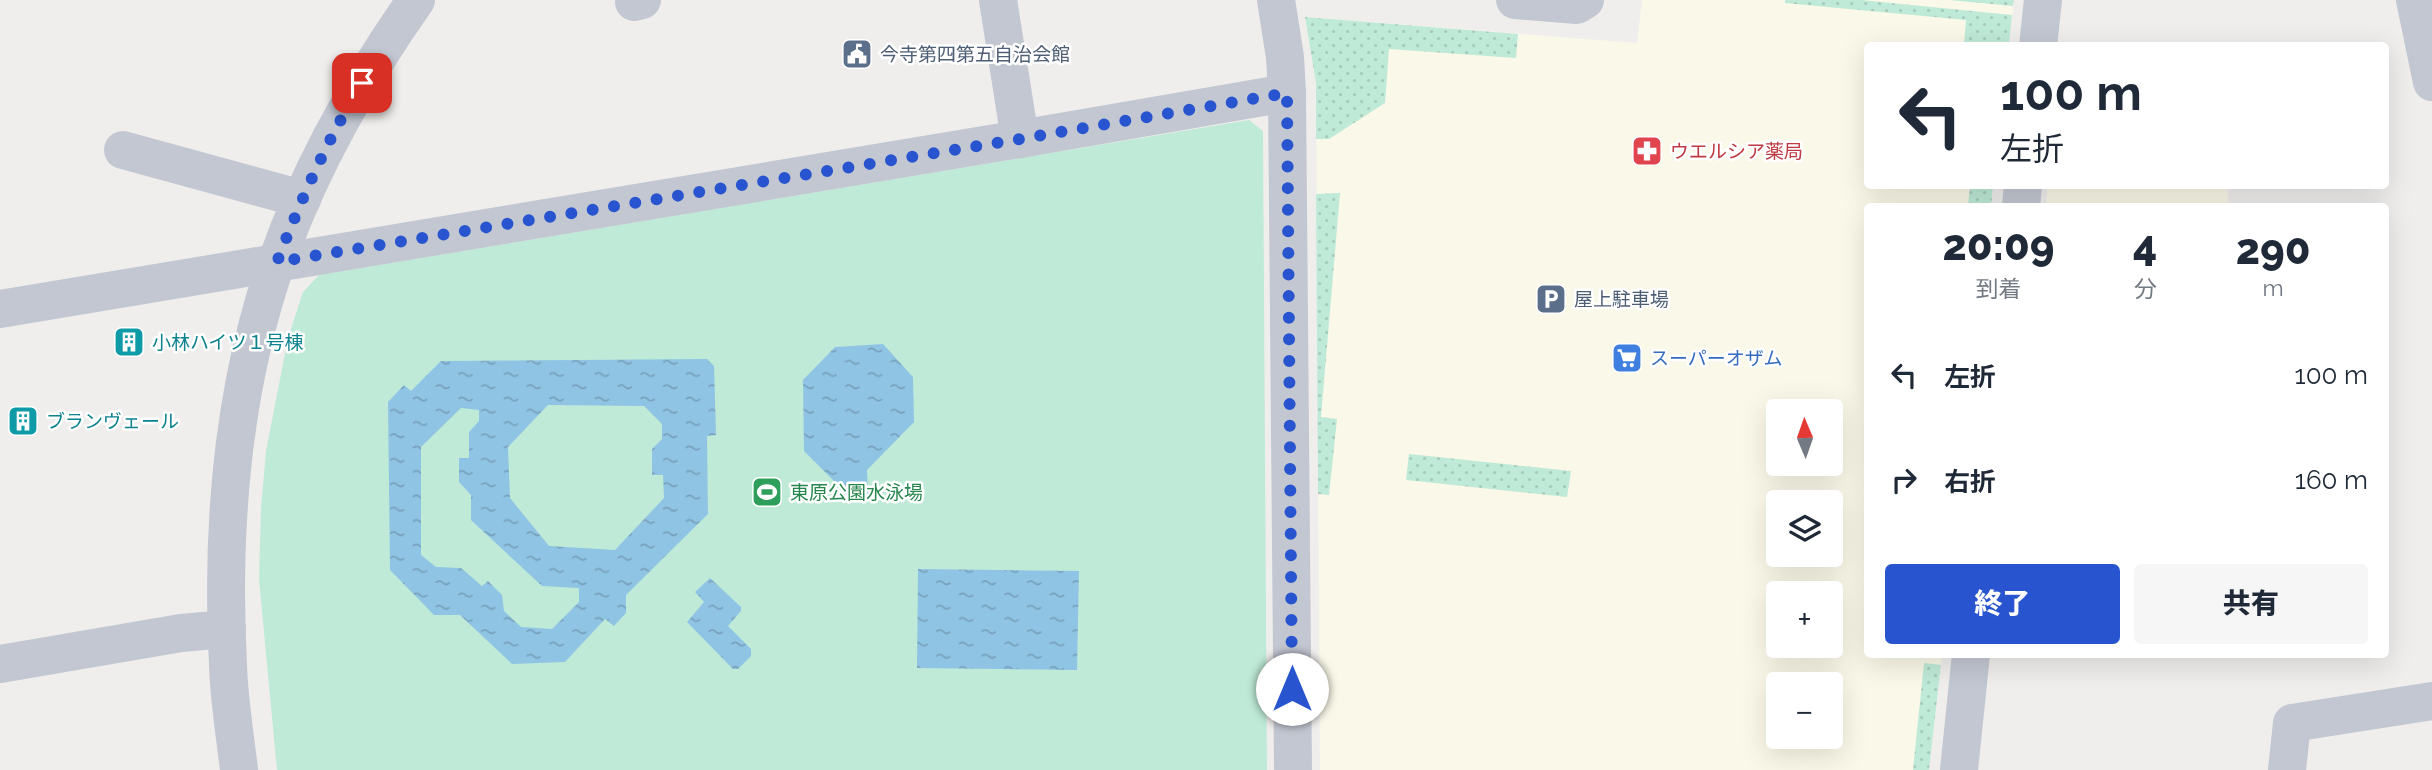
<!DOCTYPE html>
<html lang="ja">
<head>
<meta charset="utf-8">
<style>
	:root { --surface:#fff; --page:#f6f6f7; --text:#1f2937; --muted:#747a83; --accent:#2855cf }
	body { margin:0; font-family:Raleway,"Noto Sans JP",sans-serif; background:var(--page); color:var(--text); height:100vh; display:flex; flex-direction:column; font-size:26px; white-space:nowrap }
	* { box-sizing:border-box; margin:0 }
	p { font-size:23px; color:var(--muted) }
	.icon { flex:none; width:38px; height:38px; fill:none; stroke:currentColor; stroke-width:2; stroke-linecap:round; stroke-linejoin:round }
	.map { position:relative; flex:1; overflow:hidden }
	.sheet { position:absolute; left:1864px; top:203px; width:525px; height:455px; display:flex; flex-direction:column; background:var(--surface); border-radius:7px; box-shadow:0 7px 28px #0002 }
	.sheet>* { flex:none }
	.top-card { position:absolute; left:1864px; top:42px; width:525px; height:147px; border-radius:7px; box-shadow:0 7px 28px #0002; background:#fff; color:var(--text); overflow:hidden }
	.needle { width:46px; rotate:358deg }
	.controls { position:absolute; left:1766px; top:399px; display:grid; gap:14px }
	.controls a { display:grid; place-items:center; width:77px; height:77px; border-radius:7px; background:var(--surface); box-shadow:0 7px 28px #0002; font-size:35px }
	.pin { position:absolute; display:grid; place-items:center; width:60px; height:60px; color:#fff; margin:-30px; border-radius:14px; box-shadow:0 4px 10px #0006 }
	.me { position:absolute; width:77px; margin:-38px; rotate:0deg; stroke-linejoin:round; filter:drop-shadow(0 0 5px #0008) }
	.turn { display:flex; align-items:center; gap:24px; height:147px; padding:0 21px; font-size:32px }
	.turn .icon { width:91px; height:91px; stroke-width:2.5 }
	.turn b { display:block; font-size:49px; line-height:60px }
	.eta { display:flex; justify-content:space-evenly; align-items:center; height:119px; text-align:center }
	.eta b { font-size:42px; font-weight:800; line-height:49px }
	.button { display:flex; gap:14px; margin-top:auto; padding:14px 21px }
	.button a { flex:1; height:80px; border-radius:7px; background:var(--accent); color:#fff; font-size:28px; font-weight:800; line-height:80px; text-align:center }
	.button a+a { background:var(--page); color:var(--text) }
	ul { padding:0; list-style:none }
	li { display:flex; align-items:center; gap:21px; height:105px; padding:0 21px }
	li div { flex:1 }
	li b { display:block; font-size:26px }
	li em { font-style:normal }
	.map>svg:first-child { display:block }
	.commercial { fill:#faf8e8; fill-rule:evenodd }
	.grass { fill:url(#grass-dots) }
	.park { fill:#bfead7 }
	.water { fill:url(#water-ripples); fill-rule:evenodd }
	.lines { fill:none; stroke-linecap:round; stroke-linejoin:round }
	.minor { stroke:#c2c7d1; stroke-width:38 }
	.route { stroke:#2855cf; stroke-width:12; stroke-dasharray:0 21.6 }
	.labels { text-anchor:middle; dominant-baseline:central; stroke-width:5; stroke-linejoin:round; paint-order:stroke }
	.service-label { font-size:19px; fill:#4e5e75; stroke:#fff; text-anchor:start }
	.health-label { font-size:19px; fill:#be3a42; stroke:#fff; text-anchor:start }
	.culture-label { font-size:19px; fill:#0d838f; stroke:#fff; text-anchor:start }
	.shop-label { font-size:19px; fill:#366cbe; stroke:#fff; text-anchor:start }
	.leisure-label { font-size:19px; fill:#27864d; stroke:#fff; text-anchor:start }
</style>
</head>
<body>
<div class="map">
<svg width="2432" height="770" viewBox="0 0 2432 770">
	<defs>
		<pattern id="grass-dots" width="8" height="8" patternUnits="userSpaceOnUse" patternTransform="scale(1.75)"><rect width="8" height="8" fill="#bfead7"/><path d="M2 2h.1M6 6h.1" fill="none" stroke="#a6cabb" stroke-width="1.8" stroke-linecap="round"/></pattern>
		<pattern id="water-ripples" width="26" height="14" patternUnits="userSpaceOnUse" patternTransform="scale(1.75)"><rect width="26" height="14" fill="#90c4e4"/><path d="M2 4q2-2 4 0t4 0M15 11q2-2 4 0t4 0" fill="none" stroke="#77a1bc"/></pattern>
	</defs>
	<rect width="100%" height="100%" fill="#f0eeed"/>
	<g class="commercial">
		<path d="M1642 0H2014L2009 45 1867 46V186H1993L1991 206H1867V654L1942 655 1929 770H1320L1316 83 1305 17 1637 43ZM1778 411H1830V464H1778ZM1778 502H1830V555H1778ZM1778 593H1830V646H1778ZM1778 684H1830V737H1778Z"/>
		<polygon points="2048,186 2227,186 2229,206 2046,206"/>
	</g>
	<g class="grass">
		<polygon points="1785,0 1861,0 2012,15 2009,45 1964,45 1966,20 1785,3"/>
		<polygon points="1949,0 2014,0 2013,6"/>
		<polygon points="1305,17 1518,34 1516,58 1389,49 1385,103 1329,139 1316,139 1316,83"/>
		<polygon points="1970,186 1993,186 1991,206 1968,206"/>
		<polygon points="1340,193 1321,417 1337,419 1329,495 1318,494 1316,194"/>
		<polygon points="1409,454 1571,471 1567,497 1406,480"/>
		<polygon points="1924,663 1941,665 1929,770 1913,770"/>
	</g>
	<polygon class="park" points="1249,120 1263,131 1267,770 277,770 259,580 261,508 266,451 288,338 303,292 319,275"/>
	<g class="water">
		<polygon points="883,344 913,377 914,422 867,470 868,495 848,495 804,451 803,380 835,347"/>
		<path d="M707 359 714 366 716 435 707 436 708 514 626 595V613L614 626 605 619 565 662 512 664 460 615H434L390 570 388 402 404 385 411 391 441 361ZM548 405 644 406 662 424V439L652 449V475H663L664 498 615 550 549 546 510 498 508 447ZM461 408 479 410V421L469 432V458H459V482L471 495V520L542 586 579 588V602L552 629 521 627 504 611 502 595 488 581 482 586 461 568 436 567 421 555V447Z"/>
		<polygon points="918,569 1079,571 1077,670 917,668"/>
		<polygon points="710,578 741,607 741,611 728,626 751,649 751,656 738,669 733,669 687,622 704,602 695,592"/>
	</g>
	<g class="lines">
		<g class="minor">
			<polyline points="998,0 1020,139"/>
			<polyline points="1276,0 1285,57 1287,93 1293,770"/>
			<polyline points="1515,0 1577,5 1585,0"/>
			<polyline points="2415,0 2432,82"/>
			<polyline points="634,2 642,0"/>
			<polyline points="2038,46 2043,0"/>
			<polyline points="123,150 302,199"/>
			<polyline points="2021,206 2023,186"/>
			<polyline points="0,309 1020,139 1287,93"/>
			<polyline points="0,664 181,633 227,629"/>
			<path d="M239 770C235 735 229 700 228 665 221 530 232 389 277 261 310 167 359 81 416 0"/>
			<polyline points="1959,770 1971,654"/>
			<polyline points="2287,770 2292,723 2432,701"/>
		</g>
	</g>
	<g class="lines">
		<path class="route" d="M362 83C327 140 301 200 277 262L1020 139 1287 93 1292 689"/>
	</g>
	<defs>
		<g id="civic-square" transform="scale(1.575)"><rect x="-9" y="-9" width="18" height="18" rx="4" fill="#5c6f8a" stroke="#fff"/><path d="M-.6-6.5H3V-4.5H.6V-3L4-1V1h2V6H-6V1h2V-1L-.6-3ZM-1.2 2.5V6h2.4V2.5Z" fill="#fff"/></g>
		<g id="pharmacy-square" transform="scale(1.575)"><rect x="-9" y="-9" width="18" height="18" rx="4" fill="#e0444e" stroke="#fff"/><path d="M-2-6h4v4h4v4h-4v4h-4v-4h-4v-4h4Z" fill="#fff"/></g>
		<g id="parking-square" transform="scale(1.575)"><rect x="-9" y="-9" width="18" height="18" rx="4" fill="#5c6f8a" stroke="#fff"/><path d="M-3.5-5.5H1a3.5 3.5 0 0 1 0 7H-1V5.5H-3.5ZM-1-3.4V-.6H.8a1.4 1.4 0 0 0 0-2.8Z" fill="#fff"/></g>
		<g id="building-square" transform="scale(1.575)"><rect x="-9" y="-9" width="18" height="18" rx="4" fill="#0f9aa8" stroke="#fff"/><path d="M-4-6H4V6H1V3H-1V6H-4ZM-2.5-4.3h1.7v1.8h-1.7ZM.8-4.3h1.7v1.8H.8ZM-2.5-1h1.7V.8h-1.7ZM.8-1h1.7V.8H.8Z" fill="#fff"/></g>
		<g id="supermarket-square" transform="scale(1.575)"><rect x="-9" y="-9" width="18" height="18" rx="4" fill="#3f7fe0" stroke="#fff"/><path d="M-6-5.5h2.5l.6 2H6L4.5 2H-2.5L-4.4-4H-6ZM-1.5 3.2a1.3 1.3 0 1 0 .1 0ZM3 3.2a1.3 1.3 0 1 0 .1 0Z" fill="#fff"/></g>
		<g id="stadium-square" transform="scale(1.575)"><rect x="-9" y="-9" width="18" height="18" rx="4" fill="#2e9e5b" stroke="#fff"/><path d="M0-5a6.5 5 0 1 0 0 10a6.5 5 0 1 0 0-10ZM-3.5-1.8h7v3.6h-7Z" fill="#fff"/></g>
	</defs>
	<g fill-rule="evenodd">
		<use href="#civic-square" x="857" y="54"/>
		<use href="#pharmacy-square" x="1647" y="151"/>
		<use href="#parking-square" x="1551" y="299"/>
		<use href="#building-square" x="129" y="342"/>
		<use href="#supermarket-square" x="1627" y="358"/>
		<use href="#building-square" x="23" y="421"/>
		<use href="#stadium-square" x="767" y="492"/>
	</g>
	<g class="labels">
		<g class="service-label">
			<text x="880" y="54">今寺第四第五自治会館</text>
			<text x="1574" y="299">屋上駐車場</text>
		</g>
		<g class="health-label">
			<text x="1670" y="151">ウエルシア薬局</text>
		</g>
		<g class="culture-label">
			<text x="152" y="342">小林ハイツ１号棟</text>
			<text x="46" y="421">ブランヴェール</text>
		</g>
		<g class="shop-label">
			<text x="1650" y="358">スーパーオザム</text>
		</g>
		<g class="leisure-label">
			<text x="790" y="492">東原公園水泳場</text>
		</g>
	</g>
</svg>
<div class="controls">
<a><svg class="needle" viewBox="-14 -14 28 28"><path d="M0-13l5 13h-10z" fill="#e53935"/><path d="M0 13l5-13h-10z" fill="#747a83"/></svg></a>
<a><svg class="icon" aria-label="layers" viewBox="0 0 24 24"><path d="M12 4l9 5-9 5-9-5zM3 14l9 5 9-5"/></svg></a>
<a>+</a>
<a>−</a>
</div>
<div class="pin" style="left:362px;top:83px;background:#d93025"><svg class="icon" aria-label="arrive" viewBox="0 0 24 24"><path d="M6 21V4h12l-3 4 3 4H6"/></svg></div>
<svg class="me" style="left:1292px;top:689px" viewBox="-20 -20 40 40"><circle r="19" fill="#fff"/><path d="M0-13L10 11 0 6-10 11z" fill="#2855cf"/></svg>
<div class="top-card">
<div class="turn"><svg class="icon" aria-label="left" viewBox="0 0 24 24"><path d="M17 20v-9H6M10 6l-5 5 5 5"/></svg><div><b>100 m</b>左折</div></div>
</div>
<section class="sheet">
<div class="eta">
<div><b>20:09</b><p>到着</p></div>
<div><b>4</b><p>分</p></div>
<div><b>290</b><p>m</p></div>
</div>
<ul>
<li><svg class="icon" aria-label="left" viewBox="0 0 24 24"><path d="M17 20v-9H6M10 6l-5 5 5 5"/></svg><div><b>左折</b></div><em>100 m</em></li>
<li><svg class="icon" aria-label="right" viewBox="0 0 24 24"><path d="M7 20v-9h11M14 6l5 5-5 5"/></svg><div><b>右折</b></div><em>160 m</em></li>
</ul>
<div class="button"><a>終了</a><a>共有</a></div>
</section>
</div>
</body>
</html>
